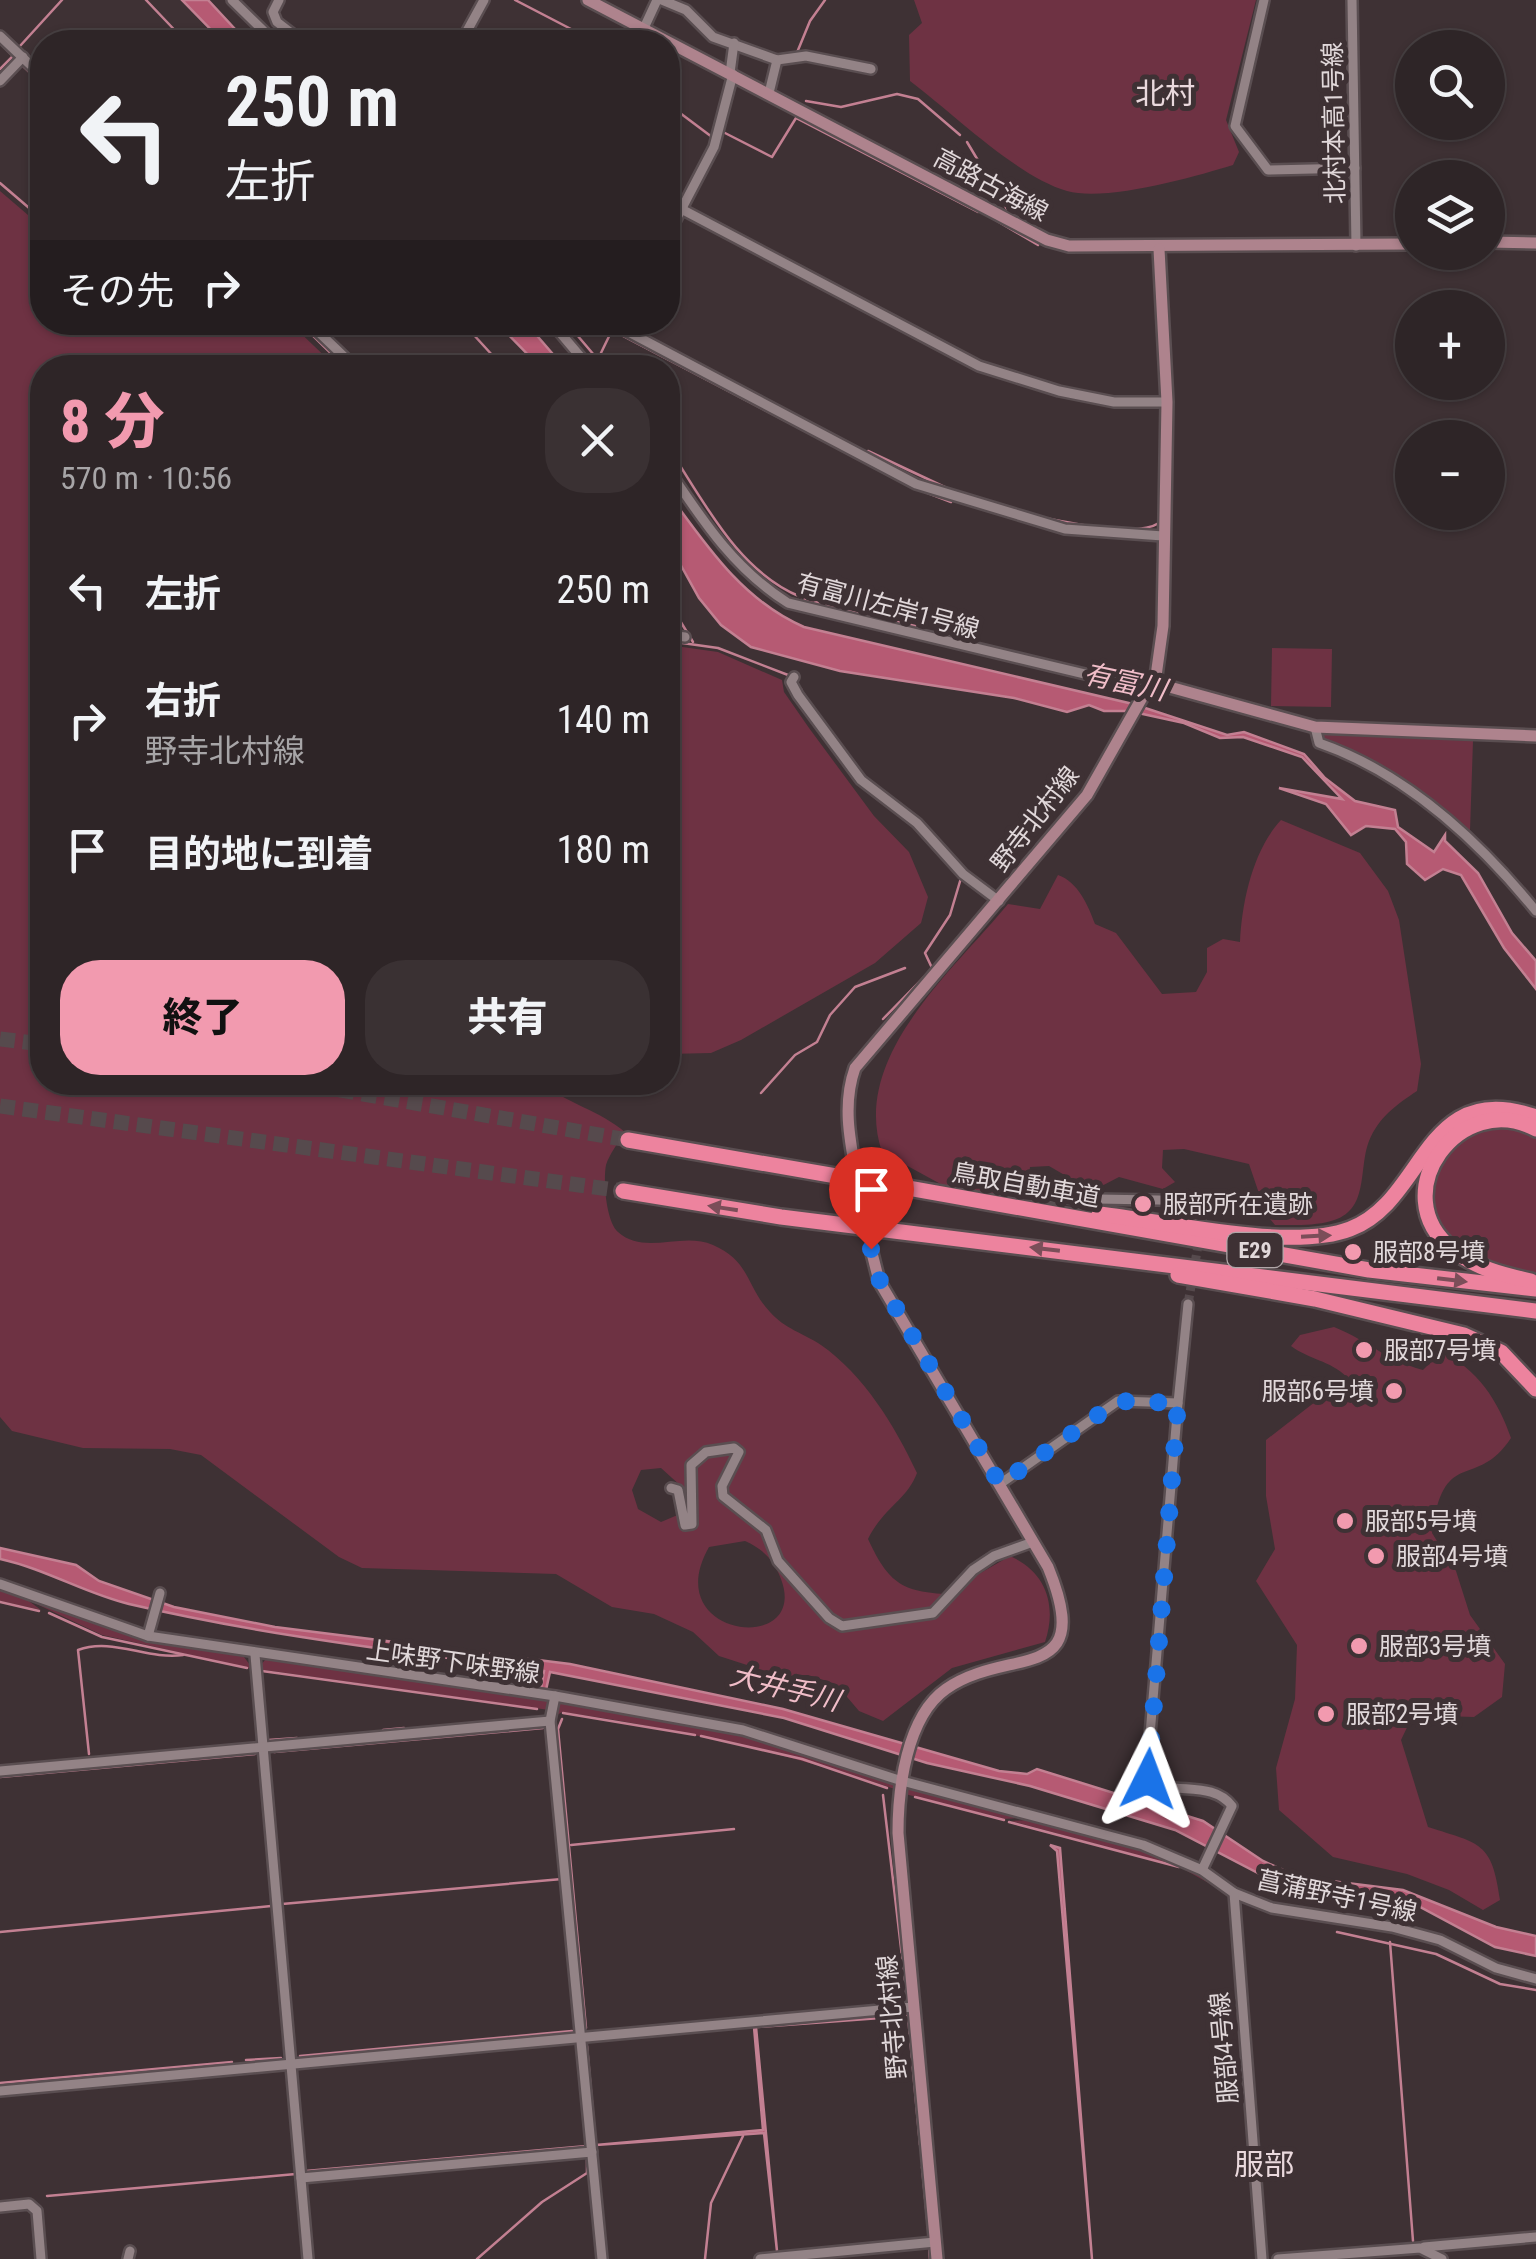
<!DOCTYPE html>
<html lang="ja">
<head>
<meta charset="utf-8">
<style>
	:root { --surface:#2e2527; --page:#3a3133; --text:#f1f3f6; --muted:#a7a5a7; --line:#494244; --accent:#f29aaf }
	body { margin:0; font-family:"Roboto Condensed","Noto Sans JP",sans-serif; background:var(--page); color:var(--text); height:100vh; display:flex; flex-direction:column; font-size:38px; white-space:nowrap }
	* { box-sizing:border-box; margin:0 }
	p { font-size:32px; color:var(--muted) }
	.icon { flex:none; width:55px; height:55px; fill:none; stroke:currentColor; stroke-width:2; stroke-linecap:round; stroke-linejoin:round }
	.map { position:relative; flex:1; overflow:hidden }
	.panel { position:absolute; left:30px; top:355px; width:650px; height:740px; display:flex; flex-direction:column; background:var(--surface); border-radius:40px; box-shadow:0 2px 8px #0004,0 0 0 2px var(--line) }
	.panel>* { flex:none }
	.top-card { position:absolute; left:30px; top:30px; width:650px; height:305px; border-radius:40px; box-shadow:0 2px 8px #0004,0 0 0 2px var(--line); background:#2e2527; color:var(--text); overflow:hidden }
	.tools { position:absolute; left:1395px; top:30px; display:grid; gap:20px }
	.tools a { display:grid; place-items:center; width:110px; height:110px; border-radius:50%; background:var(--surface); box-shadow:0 2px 8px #0004,0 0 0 2px var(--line); font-size:50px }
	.pin { position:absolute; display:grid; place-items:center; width:85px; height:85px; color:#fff; margin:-102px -42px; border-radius:50% 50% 50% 0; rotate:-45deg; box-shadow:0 0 10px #0007 }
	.pin .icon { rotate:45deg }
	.me { position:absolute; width:110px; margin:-55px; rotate:3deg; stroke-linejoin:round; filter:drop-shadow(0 0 8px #0008) }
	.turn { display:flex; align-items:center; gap:35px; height:210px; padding:0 30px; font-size:45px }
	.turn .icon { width:130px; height:130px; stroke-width:2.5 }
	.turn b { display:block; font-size:70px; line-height:85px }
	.then { display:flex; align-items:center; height:95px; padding:0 30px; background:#0003; gap:20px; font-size:38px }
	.round { display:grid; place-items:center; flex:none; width:105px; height:105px; border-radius:40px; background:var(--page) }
	.overview { display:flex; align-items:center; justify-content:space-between; height:170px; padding:0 30px }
	h1 { font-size:60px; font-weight:800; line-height:75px; color:var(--accent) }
	.cta { display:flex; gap:20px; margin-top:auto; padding:20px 30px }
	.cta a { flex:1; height:115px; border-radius:40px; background:var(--accent); color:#111; font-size:40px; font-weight:800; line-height:115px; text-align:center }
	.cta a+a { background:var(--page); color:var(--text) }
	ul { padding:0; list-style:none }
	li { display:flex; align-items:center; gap:30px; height:130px; padding:0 30px }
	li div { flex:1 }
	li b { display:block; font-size:38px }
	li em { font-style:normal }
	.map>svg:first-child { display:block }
	.green { fill:#6e3243; fill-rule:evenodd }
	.water { fill:#b65a73; stroke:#c38092; stroke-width:2.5 }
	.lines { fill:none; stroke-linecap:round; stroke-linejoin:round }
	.stream { stroke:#c38092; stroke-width:2.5 }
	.street-tunnel { stroke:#564a4d; stroke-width:9; stroke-dasharray:9 4.5; stroke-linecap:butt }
	.secondary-tunnel { stroke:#564a4d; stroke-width:11; stroke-dasharray:11 5.5; stroke-linecap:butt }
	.highway-tunnel { stroke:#564a4d; stroke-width:15; stroke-dasharray:15 8; stroke-linecap:butt }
	.street-casing { stroke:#5a4e51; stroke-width:14 }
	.secondary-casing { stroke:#5a4e51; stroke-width:16 }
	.highway-casing { stroke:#5a4e51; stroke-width:20 }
	.street { stroke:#938386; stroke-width:9 }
	.secondary { stroke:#ae838d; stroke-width:11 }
	.highway { stroke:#ed839e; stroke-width:15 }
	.highway-bridge-casing { stroke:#5a4e51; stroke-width:20; stroke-linecap:butt }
	.highway-bridge { stroke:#ed839e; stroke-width:15 }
	.oneway { fill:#7b4e59 }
	.route { stroke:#1a73e8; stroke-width:18; stroke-dasharray:0 32.4 }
	.poi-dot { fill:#f29aaf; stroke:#3e3134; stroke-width:4 }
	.labels { text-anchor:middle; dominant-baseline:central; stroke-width:10; stroke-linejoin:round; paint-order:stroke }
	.shield { fill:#3e3134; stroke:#b0a6a8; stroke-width:2.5 }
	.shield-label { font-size:22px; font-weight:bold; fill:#e1d8da }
	.street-label { font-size:25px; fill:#e1d8da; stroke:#3e3134 }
	.poi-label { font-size:25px; fill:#e1d8da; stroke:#3e3134; text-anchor:start }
	.water-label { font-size:28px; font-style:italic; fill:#f0bdc8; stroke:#3e3134 }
	.quarter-label { font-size:30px; fill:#ead9dd; stroke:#3e3134 }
</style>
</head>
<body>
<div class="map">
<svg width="1536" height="2259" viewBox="0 0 1536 2259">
	<rect width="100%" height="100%" fill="#3e3134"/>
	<g class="green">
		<path d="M914 0H1256L1226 120 1239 152 1233 165C1194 177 1106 202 1067 191 1016 176 954 114 910 81L909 35 922 23Z"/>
		<path d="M0 191 42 227V322L290 323 336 367 42 368V1082L541 1083C567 1103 600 1111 625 1132 619 1141 609 1155 606 1165 603 1181 606 1221 618 1232 645 1256 682 1231 713 1245 751 1262 745 1285 770 1312 785 1329 803 1333 821 1345 864 1375 895 1426 917 1473 907 1500 883 1508 868 1539 891 1589 906 1592 959 1595L977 1575 1010 1556C1047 1572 1057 1607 1045 1642L952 1668 883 1721 859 1711 836 1684 808 1675 781 1676 719 1656 693 1632 654 1614 612 1607 556 1574 362 1568 339 1557 201 1455 170 1449 83 1448 12 1431 0 1417ZM661 1468 682 1487 680 1514 661 1522 638 1509 632 1490 641 1470ZM745 1541C763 1549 774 1560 781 1579 810 1656 657 1638 709 1547Z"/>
		<polygon points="668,645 718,652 782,680 784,692 809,728 874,816 909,852 928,897 921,923 875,963 741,1040 711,1053 668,1054"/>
		<polygon points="1272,648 1332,649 1331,707 1271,706"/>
		<polygon points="1323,734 1473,741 1470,831 1395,777 1326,742"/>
		<path d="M1281 820 1360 853 1388 891 1399 920 1421 1064 1417 1091C1396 1105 1379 1117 1369 1141 1358 1169 1370 1211 1331 1221 1314 1226 1293 1225 1275 1225L1266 1214 1249 1164 1184 1149 1163 1150 1162 1168 1175 1182 1163 1189 1119 1177 1092 1191 1049 1166 1030 1167 1027 1193H957L882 1152C850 1057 953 971 1008 904L1040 909 1058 875C1078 882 1088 905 1095 924L1116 933 1162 994 1196 992 1207 972V948L1223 939 1240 942C1242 901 1253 850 1281 820Z"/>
		<path d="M1505 1126 1536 1136V1275C1514 1270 1489 1266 1469 1254 1422 1226 1418 1153 1475 1131 1484 1128 1496 1127 1505 1126Z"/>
		<path d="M1334 1327C1369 1341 1385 1360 1423 1370L1440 1353C1477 1366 1499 1403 1511 1438 1475 1492 1444 1445 1432 1533L1456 1571 1470 1615 1505 1664 1502 1697 1474 1717 1413 1715 1401 1740 1428 1827C1481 1844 1492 1842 1500 1900L1483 1910 1449 1890 1407 1874 1333 1857 1279 1810 1276 1768 1295 1699 1297 1645 1256 1581 1275 1549 1266 1496V1440L1347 1377C1329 1360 1310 1360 1291 1346L1300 1335Z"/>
		<polygon points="0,1588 110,1629 244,1657 253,1669 102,1635 26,1599 41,1610 0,1601"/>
		<polygon points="266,1659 550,1699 549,1710 257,1669"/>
		<path d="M562 1700 765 1739 896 1784 895 1789C786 1753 676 1728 562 1712L554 1717 556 1702Z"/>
		<polygon points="909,1786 1033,1817 1004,1819 905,1794"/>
		<polygon points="1045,1819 1172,1857 1230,1895 1180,1867 1011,1821"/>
	</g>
	<g class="water">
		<polygon points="182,0 208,0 247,42 223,42"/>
		<polygon points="497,323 526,323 564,367 540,367"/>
		<path d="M668 493C706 545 742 600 804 627L1133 704 1227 735 1244 732 1304 754 1325 778 1355 801 1395 810 1398 827 1434 852 1445 835V841L1478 873 1512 933 1536 961V989L1504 948 1461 875 1443 869 1425 880 1407 864 1406 842 1395 829 1366 826 1351 835 1326 804 1279 788 1342 799 1302 757 1243 737 1220 738 1184 723 1129 711H1104L1089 705 1067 712 1014 698 840 671 751 647 721 625 699 598 668 542Z"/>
		<path d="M0 1548 76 1565 99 1581 174 1607 275 1627 570 1664 783 1709 999 1771 1027 1774 1037 1769 1203 1821 1263 1861 1299 1877 1403 1890 1496 1927 1536 1936V1956L1495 1947 1420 1907 1281 1885 1175 1830 1030 1786 927 1763 784 1718 550 1672 546 1690 541 1689 544 1671C406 1652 266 1636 129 1604 86 1594 46 1569 0 1559Z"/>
		<polygon points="1050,1845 1060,1848 1092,2259 1057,1851"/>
		<polygon points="754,2027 756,2027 777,2251 764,2133 596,2145 763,2130"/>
	</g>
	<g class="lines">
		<g class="stream">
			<polyline points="146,0 186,42"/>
			<polyline points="515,0 596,42"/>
			<polyline points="0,43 13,56 0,69"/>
			<polyline points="20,46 62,0"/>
			<polyline points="796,55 810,21 825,0"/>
			<polyline points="22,65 42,84"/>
			<polyline points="806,101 841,107 897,94 918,99 960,135"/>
			<polyline points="668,104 712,137"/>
			<polyline points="725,133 772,157 796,118 978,212"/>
			<polyline points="967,142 1007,209"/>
			<polyline points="0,183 42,219"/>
			<polyline points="691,209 893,316"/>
			<polyline points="992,218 1038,245"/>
			<polyline points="668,223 672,214"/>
			<polyline points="299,322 346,368"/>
			<polyline points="462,322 504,368"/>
			<polyline points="566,322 605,368"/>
			<polyline points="621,335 899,480"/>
			<polyline points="599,357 616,322"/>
			<path d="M668 447C704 501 737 571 801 597 836 611 878 617 915 626"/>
			<polyline points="868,451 951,490"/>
			<polyline points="920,490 951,502"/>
			<path d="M1040 517C1068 522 1136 538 1159 523"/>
			<polyline points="668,601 693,642"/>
			<polyline points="668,641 718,648 788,675"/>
			<polyline points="801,689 805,698"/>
			<polyline points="867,779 916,817"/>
			<polyline points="929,830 963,868"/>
			<polyline points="932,968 925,953 950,915 961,878"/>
			<polyline points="883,1019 924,977"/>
			<polyline points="761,1093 795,1055 817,1042 830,1015 855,987 905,968"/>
			<polyline points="0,1602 39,1611"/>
			<polyline points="49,1613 102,1637 247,1668"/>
			<polyline points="262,1671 537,1709"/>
			<polyline points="563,1713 695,1735"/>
			<polyline points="562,1719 558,1729 586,2028"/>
			<polyline points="383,1730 404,1728"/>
			<polyline points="701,1736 802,1759 887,1788"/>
			<polyline points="269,1740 297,1738"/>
			<polyline points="274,1752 543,1728"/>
			<path d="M89 1754 78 1650C112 1637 147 1660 183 1655"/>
			<polyline points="0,1777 255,1754"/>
			<polyline points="883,1795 907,1999"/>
			<polyline points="915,1797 1004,1820"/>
			<polyline points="1009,1822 1179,1867"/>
			<polyline points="571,1845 734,1829"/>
			<polyline points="282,1904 562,1879"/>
			<polyline points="0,1932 271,1906"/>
			<polyline points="1337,1932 1436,1954 1500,1984 1536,1990"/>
			<polyline points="1390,1942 1413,2241"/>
			<polyline points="758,2027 908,2016 920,2145"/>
			<polyline points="587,2046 606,2259"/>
			<polyline points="300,2056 572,2031"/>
			<polyline points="246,2060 281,2058"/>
			<polyline points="0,2083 232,2062"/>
			<polyline points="922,2167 929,2238"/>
			<polyline points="306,2171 587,2146"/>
			<polyline points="47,2196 296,2174"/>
			<polyline points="929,2247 930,2259"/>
			<polyline points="477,2259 542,2202 587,2173 587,2160"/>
			<polyline points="705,2259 711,2203 743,2136"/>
		</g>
		<polyline class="street-tunnel" points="1188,1304 1203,1216"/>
		<polyline class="secondary-tunnel" points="860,1196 871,1249"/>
		<g class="highway-tunnel">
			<polyline points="0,1039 42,1044"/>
			<polyline points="294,1082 628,1140"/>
			<polyline points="0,1106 623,1191"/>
		</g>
		<g class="street-casing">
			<g id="street">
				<polyline points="232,0 275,42"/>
				<polyline points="279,0 273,12 277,22 303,42"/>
				<polyline points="662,0 686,10 713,37 777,60 806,56 871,69"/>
				<polyline points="1264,0 1235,126 1268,170 1355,168"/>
				<polyline points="1352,0 1356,246"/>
				<polyline points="644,28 657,0"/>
				<polyline points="0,36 42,76"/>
				<polyline points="461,42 484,0"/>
				<polyline points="730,73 734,43"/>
				<polyline points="0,81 23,57"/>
				<polyline points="769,93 777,60"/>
				<polyline points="668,202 979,366 1059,391 1114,402 1167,402"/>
				<polyline points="668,235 714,147 733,74"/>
				<polyline points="308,322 356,368"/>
				<polyline points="551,322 590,368"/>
				<polyline points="624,322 621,328 916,484 1065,529 1163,536"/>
				<path d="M668 469C703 521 734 569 788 603L1135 686 1155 683"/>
				<polyline points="668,635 685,637"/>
				<polyline points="794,677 791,682 798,695 861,780 917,823 963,874 999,901"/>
				<path d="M1315 727 1319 743C1406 773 1479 841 1536 911"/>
				<path d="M1040 1196C1106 1203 1173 1195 1238 1207"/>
				<polyline points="1178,1403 1188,1304"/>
				<path d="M1000 1484 1118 1401 1178 1403 1147 1770 1148 1779C1172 1797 1211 1779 1232 1806L1202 1870"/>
				<polyline points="671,1488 678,1490 685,1525 692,1524 691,1465 706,1452 734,1448 739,1452 722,1486 723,1496 766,1530 778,1561 829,1618 842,1626 933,1613 973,1570 994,1556 1033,1542"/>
				<polyline points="0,1584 148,1636 555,1696 743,1730 902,1781 1143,1845 1202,1870 1234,1893 1272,1908 1392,1927 1440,1940 1496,1968 1536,1979"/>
				<polyline points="148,1636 160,1593"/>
				<polyline points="255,1655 308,2259"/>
				<polyline points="555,1696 550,1721 602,2259"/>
				<polyline points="0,1771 550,1721"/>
				<polyline points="1234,1893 1262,2259"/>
				<polyline points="0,2091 913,2007"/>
				<polyline points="301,2178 592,2152"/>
				<polyline points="0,2207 29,2204 37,2211 41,2259"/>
				<polyline points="1424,2247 1536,2237"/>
				<polyline points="128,2259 130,2251"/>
				<polyline points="760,2259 935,2242"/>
				<polyline points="1278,2259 1420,2248 1442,2259"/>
			</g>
		</g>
		<g class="secondary-casing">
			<g id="secondary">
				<polyline points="588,0 1047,240 1069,246 1412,244"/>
				<polyline points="1488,242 1536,243"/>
				<polyline points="1155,683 1315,727 1536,736"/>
				<path d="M860 1196C853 1153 840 1110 855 1068L1087 795 1143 696 1155 683 1163 626 1167 402 1159 249"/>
				<path d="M871 1249 879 1281 1048 1567C1097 1687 1009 1645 946 1689 906 1717 898 1790 898 1833L937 2259"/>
			</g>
		</g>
		<g class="highway-casing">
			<g id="highway">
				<polyline points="628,1140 842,1177"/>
				<polyline points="869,1181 1369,1270 1536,1289"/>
				<polyline points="623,1191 781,1217 1536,1311"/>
				<path d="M1099 1214C1165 1221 1290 1252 1350 1229 1426 1201 1423 1077 1536 1117"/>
				<polyline points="1178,1275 1315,1299 1464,1335 1501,1352 1536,1389"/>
				<path d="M1531 1281C1503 1275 1475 1268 1452 1249 1383 1194 1460 1088 1536 1129"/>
			</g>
		</g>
		<use href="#street" class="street"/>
		<use href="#secondary" class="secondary"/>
		<use href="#highway" class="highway"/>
		<g class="highway-bridge-casing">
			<polyline id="highway-bridge" points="842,1177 869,1181"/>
		</g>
		<use href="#highway-bridge" class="highway-bridge"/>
	</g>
	<defs><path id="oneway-solid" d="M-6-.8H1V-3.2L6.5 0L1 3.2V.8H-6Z" transform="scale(2.5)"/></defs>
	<g class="oneway">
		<use href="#oneway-solid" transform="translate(723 1208) rotate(-171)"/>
		<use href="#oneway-solid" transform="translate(1316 1236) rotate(-3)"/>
		<use href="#oneway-solid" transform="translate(1045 1249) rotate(-173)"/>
		<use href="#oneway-solid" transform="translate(1452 1280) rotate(7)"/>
	</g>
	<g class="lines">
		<polyline class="route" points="871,1249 880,1281 1000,1484 1118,1401 1178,1403 1148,1779"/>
	</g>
	<g class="poi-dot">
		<circle cx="1143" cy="1204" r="10"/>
		<circle cx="1353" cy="1252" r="10"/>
		<circle cx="1364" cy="1350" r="10"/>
		<circle cx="1394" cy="1391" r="10"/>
		<circle cx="1345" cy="1521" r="10"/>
		<circle cx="1376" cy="1556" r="10"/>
		<circle cx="1359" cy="1646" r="10"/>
		<circle cx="1326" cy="1714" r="10"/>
	</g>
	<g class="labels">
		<rect class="shield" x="1227.5" y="1233" width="55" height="34" rx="8"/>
		<g class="shield-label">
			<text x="1255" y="1250">E29</text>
		</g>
		<g class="street-label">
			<text transform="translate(1334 123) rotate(-91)">北村本高1号線</text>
			<text transform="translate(991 185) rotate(28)">高路古海線</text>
			<text transform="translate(888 606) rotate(15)">有富川左岸1号線</text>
			<text transform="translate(1035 819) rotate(-52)">野寺北村線</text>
			<text transform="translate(1026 1185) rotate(10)">鳥取自動車道</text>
			<text transform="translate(453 1662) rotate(8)">上味野下味野線</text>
			<text transform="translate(1337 1896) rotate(12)">菖蒲野寺1号線</text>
			<text transform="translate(892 2017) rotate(-95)">野寺北村線</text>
			<text transform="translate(1224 2048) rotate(-95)">服部4号線</text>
		</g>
		<g class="poi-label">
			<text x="1163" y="1204">服部所在遺跡</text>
			<text x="1373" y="1252">服部8号墳</text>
			<text x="1384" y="1350">服部7号墳</text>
			<text x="1374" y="1391" text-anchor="end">服部6号墳</text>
			<text x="1365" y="1521">服部5号墳</text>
			<text x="1396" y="1556">服部4号墳</text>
			<text x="1379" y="1646">服部3号墳</text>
			<text x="1346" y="1714">服部2号墳</text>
		</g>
		<g class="water-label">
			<text transform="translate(1125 682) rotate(12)">有富川</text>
			<text transform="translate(785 1688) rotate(14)">大井手川</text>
		</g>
		<g class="quarter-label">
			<text x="1165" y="93">北村</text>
			<text x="1264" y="2164">服部</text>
		</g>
	</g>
</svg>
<div class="tools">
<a><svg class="icon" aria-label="search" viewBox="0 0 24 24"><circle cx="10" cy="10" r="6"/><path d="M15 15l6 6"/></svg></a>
<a><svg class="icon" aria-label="layers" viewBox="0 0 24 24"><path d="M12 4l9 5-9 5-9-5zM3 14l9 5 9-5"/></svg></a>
<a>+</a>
<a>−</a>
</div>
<div class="pin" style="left:871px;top:1249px;background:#d93025"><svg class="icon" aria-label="arrive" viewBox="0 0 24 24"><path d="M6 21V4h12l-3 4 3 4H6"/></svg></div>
<svg class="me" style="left:1148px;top:1779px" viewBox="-20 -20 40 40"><path d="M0-17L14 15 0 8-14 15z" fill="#1a73e8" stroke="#fff" stroke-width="4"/></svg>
<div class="top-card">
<div class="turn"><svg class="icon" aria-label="left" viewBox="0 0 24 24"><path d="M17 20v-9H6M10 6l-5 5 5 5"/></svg><div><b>250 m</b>左折</div></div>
<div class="then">その先<svg class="icon" aria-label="right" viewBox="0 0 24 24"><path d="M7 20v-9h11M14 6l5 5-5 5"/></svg></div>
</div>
<section class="panel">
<div class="overview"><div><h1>8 分</h1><p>570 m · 10:56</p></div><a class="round"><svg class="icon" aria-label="close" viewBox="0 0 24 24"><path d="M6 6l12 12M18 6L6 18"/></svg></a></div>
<ul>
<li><svg class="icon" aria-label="left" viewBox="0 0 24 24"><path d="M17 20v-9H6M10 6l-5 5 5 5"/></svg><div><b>左折</b></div><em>250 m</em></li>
<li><svg class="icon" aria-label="right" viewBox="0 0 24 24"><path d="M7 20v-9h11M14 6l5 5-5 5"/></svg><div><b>右折</b><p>野寺北村線</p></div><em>140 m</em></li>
<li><svg class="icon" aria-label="arrive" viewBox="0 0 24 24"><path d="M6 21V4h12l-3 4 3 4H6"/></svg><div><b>目的地に到着</b></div><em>180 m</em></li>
</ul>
<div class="cta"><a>終了</a><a>共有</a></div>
</section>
</div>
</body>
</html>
